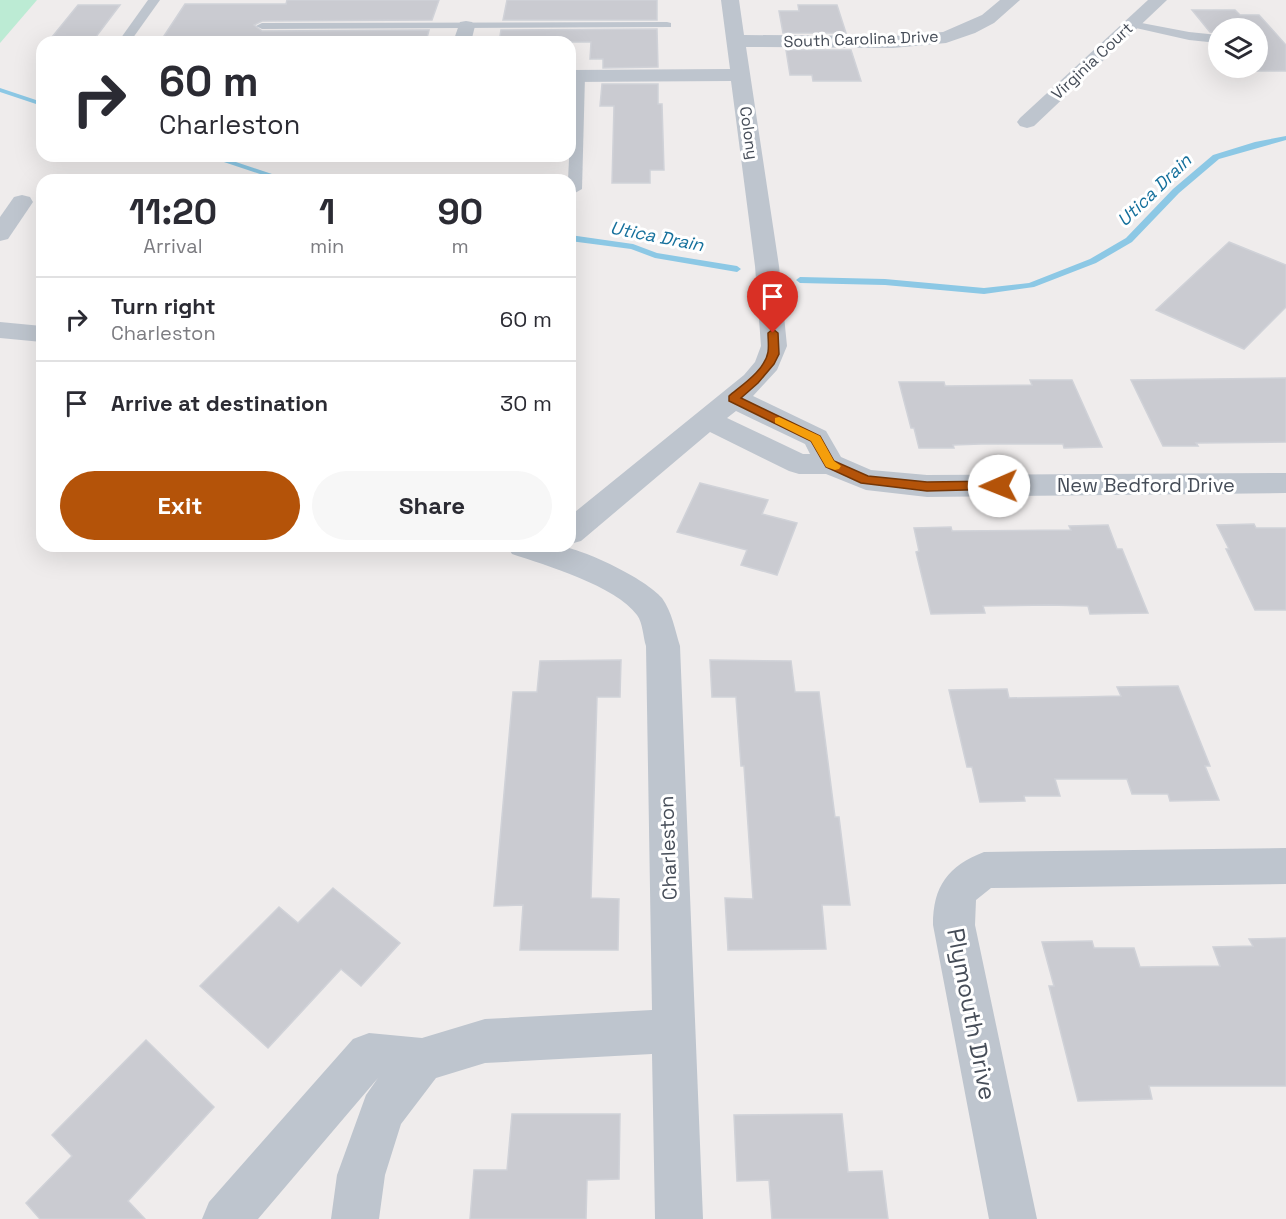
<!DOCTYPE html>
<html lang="en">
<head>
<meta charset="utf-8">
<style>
	:root { --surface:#fff; --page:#f7f7f7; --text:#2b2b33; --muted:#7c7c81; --line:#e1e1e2; --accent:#b45309 }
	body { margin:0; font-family:"Space Grotesk",sans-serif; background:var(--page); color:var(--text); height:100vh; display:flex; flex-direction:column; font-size:22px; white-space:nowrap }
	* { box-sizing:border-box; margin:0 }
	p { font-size:20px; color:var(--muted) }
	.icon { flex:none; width:33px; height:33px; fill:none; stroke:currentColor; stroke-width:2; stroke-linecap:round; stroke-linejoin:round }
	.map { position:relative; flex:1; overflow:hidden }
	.drawer { position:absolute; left:36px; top:174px; width:540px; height:378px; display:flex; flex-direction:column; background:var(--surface); border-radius:18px; box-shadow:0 6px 24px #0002 }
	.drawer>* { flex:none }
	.top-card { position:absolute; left:36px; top:36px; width:540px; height:126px; border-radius:18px; box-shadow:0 6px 24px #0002; background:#fff; color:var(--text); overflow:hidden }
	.buttons { position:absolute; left:1208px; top:18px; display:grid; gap:12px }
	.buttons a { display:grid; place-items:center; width:60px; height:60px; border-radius:50%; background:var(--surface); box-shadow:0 6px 24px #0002; font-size:30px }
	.pin { position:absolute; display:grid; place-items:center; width:51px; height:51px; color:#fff; margin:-62px -26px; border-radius:50% 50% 50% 0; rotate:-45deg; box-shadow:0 0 6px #0007 }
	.pin .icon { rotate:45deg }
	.me { position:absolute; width:66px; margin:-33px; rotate:269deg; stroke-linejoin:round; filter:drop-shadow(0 0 4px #0008) }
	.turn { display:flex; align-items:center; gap:21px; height:126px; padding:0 24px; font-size:27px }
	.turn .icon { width:78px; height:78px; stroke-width:2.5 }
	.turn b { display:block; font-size:42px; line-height:51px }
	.eta { display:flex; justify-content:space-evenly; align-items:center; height:102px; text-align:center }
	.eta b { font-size:36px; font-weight:700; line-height:42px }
	.primary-button { display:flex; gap:12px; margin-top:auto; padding:12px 24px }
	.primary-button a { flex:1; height:69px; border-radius:36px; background:var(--accent); color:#fff; font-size:24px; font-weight:700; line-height:69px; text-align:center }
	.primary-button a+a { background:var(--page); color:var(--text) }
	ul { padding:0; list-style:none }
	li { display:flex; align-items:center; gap:18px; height:84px; padding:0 24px; border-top:2px solid var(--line) }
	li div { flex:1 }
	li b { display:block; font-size:22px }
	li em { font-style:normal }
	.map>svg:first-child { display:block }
	.green { fill:#bcebd4 }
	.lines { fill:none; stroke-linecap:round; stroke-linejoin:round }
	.stream { fill:#8cc8e5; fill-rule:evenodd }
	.building { fill:#cacbd1; stroke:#d0d2d8; stroke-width:1.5 }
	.service { fill:#bec5ce; fill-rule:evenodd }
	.minor { fill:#bec5ce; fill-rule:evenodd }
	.route { fill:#b45309; stroke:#753606; stroke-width:1.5 }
	.slow { fill:#f59e0b }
	.labels { text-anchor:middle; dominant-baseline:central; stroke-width:6; stroke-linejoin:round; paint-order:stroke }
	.far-street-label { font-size:16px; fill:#464d58; stroke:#fff }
	.far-water-label { font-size:18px; font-style:italic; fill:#15709c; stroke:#fff }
	.street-label { font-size:20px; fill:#464d58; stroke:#fff }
	.near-street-label { font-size:24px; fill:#464d58; stroke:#fff }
</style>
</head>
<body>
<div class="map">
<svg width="1286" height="1219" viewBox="0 0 1286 1219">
	<rect width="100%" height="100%" fill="#efecec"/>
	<polygon class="green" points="0,0 37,0 0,43"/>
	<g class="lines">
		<g class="stream">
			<polygon points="0,88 42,102 42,106 0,92"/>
			<polygon points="1286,136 1286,140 1219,159 1179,193 1132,242 1096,263 1034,287 984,294 885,285 800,283 796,280 800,277 885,279 984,288 1029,283 1090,259 1126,238 1173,189 1213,155 1255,142"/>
			<polygon points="206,156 218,156 290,180 278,180"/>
			<polygon points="570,235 633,244 657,253 737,266 741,269 737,272 655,258 631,249 570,241"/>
		</g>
	</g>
	<g class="building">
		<polygon points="287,0 439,0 432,20 262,21 254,25 262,31 429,30 426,42 160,42 185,4 286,4"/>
		<polygon points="507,0 657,0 657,20 503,20"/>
		<polygon points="78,5 120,5 92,42 48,42"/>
		<polygon points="798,5 837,5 846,33 783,33 779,11 799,11"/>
		<polygon points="1192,10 1235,10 1240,15 1259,15 1286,45 1286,71 1241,71 1238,68 1257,68 1257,28 1218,28 1218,33 1210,32"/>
		<polygon points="657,29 658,67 603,68 603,59 590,59 591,42 499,42 501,30"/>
		<polygon points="786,50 851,50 861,81 813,81 812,75 790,75"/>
		<polygon points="602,84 658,84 658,104 662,104 664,170 650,170 650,183 612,183 614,106 600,106"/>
		<polygon points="1229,242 1286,265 1286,307 1244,349 1156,310"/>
		<polygon points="1286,378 1286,442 1196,443 1198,446 1163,446 1131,380"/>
		<polygon points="1030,380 1072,380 1102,447 1064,448 1063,444 981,444 953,445 954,448 919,448 914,428 911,428 899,382 944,382 945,386 1032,385"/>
		<polygon points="700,483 768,500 762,514 797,523 777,575 741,565 747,550 677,532"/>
		<polygon points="1254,524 1256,528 1286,528 1286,610 1255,610 1226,549 1229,549 1217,525"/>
		<polygon points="1108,525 1117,549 1122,549 1148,613 1090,614 1088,606 1049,605 983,606 985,613 931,614 916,552 919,551 914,528 951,527 952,531 1071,530 1069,526"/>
		<polygon points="621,660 620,697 597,697 591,898 619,899 618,950 520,950 523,905 494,906 513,692 537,692 540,661"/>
		<polygon points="710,660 791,661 795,692 819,692 835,817 839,817 850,905 822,905 826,949 728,950 725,898 753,899 744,766 741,766 736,697 712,697"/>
		<polygon points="1178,686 1210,766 1205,766 1219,800 1170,801 1168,794 1132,794 1127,779 1055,779 1060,796 1024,796 1025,801 980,802 972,767 967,767 949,690 1007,689 1009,698 1080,697 1121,696 1117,687"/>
		<polygon points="333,888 400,943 361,986 341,969 268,1048 200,986 279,907 298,923"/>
		<polygon points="1286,938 1286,1086 1149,1086 1152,1099 1078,1101 1049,986 1054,986 1042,942 1092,941 1094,948 1134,948 1140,967 1220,966 1213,947 1253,946 1249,939"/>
		<polygon points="146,1040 214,1107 128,1201 145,1219 40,1219 26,1203 72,1156 52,1135"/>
		<polygon points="512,1114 620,1114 619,1179 587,1180 586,1219 470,1219 474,1170 507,1170"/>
		<polygon points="842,1114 848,1172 882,1171 888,1219 772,1219 769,1180 737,1181 734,1115"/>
	</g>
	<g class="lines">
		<g class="service">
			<polygon points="148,0 160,0 130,42 118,42"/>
			<polygon points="1131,21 1189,32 1218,35 1218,43 1189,40 1127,26 1125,24"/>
			<polygon points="667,22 671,23 671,27 262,29 256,26 262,23"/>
			<polygon points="579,72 585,76 582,189 575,193 570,192 568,180 573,76"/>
			<polygon points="399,156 415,156 408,160"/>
		</g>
		<g class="minor">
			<path d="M721 0H739L744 35 893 36 943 32 982 15 1000 0H1020L994 23 975 33 946 43 893 48 746 47 779 266 787 346 777 370 753 396 826 431 841 457 871 470 927 475 1286 473V493L927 497 866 490 826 474H799L789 471 710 432 581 541 570 544V516L744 375 755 362 761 346 755 266 731 81 570 82V70L730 69ZM736 411 805 444 810 454H803L727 418Z"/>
			<polygon points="1148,0 1167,0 1034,126 1027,128 1020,126 1017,122 1020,118"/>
			<polygon points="466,21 472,22 475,26 471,42 453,42 460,22"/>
			<polygon points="22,195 30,197 33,202 8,239 0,241 0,217 14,197"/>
			<polygon points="0,322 42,326 42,342 0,338"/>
			<path d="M507 546C524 546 542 544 559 546 584 549 646 579 662 598 672 612 675 630 680 646L703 1219H655L652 1054 485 1063 436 1078 401 1124 385 1175 379 1219H331L337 1175 366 1095 378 1078 258 1219H202L209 1202 353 1039 369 1033 422 1038 485 1019 652 1010 646 646C643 637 643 623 637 615 616 586 545 565 512 554Z"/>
			<path d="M1286 848V884L991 888 976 900 975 925 1037 1219H989L933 925C933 886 948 866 984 852Z"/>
		</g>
	</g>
	<path class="route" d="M773 329 778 333 779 354 774 364 758 383 741 398 820 436 834 461 868 476 927 482 999 481 1003 483 1005 486 1003 489 927 491 861 483 826 467 811 441 729 401V396C742 385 765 370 768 352 769 346 768 339 768 333Z"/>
	<polygon class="slow" points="779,417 820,436 834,461 841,466 839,469 835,470 826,467 811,441 775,423 775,418"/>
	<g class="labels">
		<g class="far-street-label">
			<text transform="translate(861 39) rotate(-2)">South Carolina Drive</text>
			<text transform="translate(1092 61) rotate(-43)">Virginia Court</text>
			<text transform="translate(749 133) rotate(82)">Colony</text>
		</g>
		<g class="far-water-label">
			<text transform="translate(1154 190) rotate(-44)">Utica Drain</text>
			<text transform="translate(657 236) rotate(11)">Utica Drain</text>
		</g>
		<g class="street-label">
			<text x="1146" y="485">New Bedford Drive</text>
			<text transform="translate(668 848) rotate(-92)">Charleston</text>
		</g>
		<g class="near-street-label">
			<text transform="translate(972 1014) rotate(79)">Plymouth Drive</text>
		</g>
	</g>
</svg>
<div class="buttons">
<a><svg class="icon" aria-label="layers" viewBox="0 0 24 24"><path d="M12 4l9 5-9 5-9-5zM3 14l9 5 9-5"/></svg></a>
</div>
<div class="pin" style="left:773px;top:333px;background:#d93025"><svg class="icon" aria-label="arrive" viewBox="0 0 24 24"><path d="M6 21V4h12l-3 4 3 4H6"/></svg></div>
<svg class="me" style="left:999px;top:486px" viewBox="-20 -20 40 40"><circle r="19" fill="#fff"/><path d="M0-13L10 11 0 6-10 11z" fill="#b45309"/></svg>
<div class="top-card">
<div class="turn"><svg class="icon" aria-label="right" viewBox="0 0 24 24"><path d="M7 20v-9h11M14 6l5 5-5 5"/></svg><div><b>60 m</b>Charleston</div></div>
</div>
<section class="drawer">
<div class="eta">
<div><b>11:20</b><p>Arrival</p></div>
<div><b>1</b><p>min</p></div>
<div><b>90</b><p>m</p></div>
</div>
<ul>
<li><svg class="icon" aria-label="right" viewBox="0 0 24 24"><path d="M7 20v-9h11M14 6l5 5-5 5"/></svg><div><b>Turn right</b><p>Charleston</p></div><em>60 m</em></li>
<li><svg class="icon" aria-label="arrive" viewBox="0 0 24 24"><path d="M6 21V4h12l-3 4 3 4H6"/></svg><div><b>Arrive at destination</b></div><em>30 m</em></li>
</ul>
<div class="primary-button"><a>Exit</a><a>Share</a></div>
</section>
</div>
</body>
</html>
